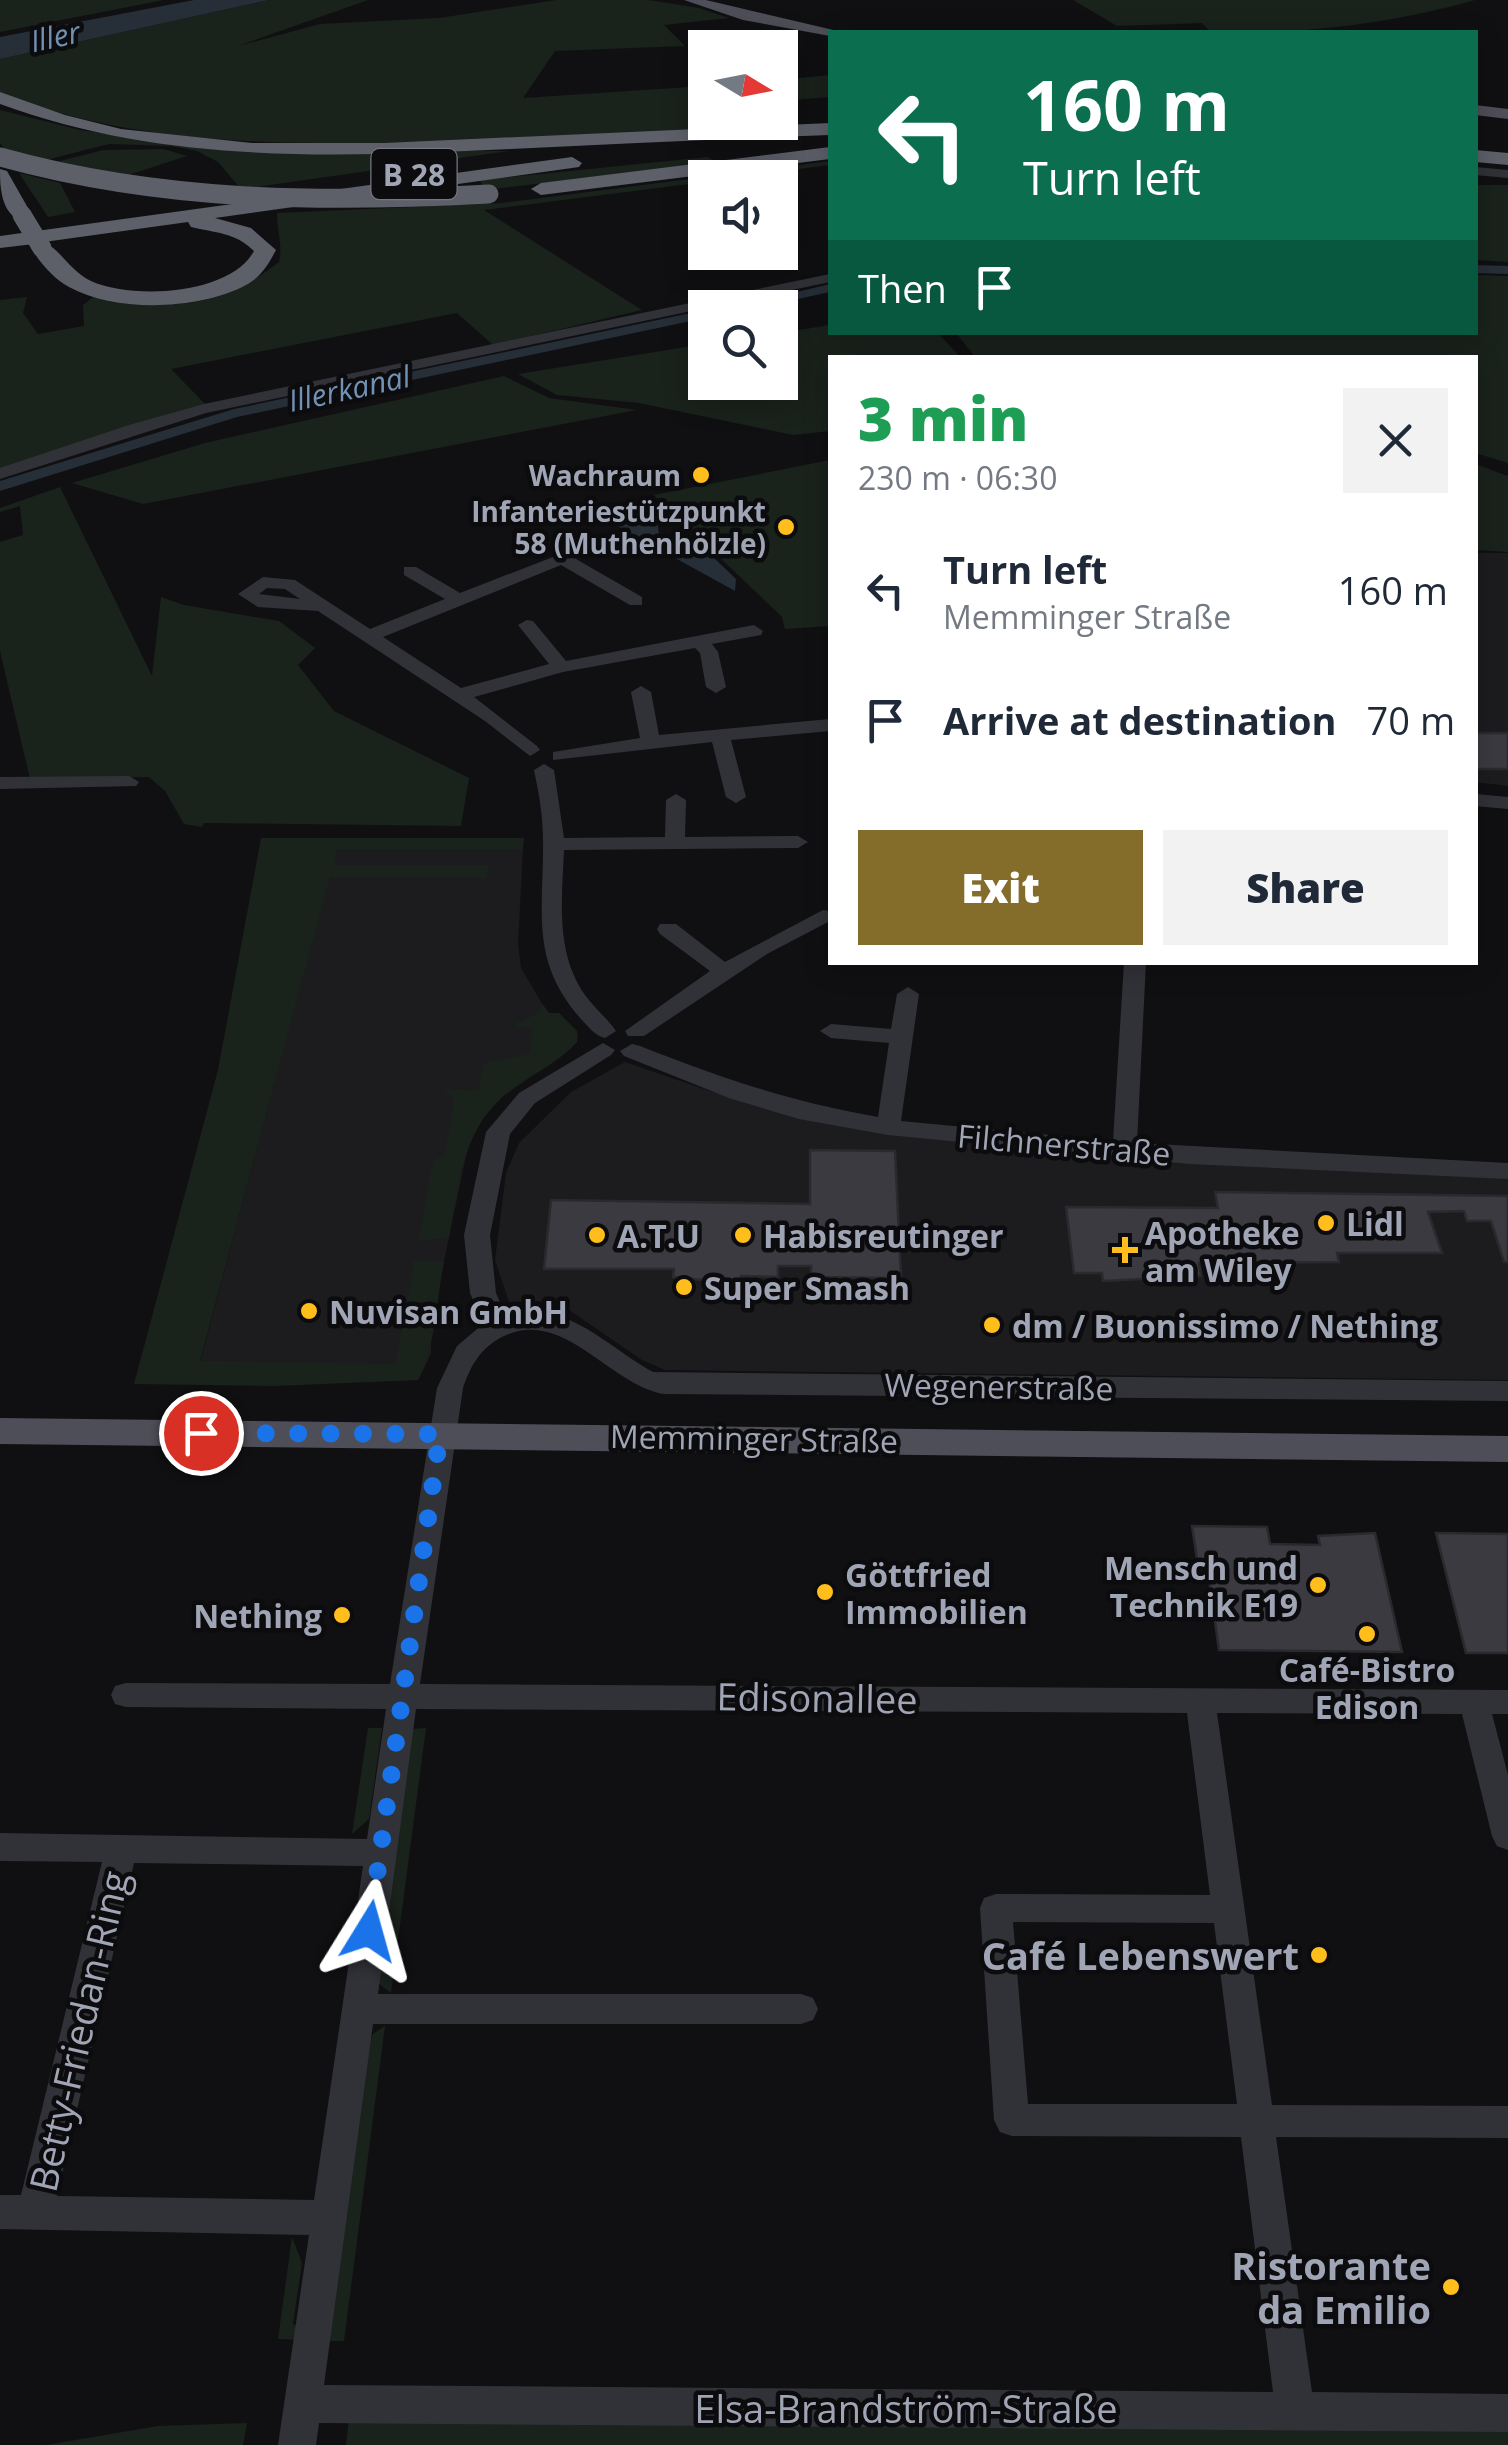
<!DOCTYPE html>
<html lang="en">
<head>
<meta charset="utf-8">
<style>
	:root { --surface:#fff; --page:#f2f2f3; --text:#1f2937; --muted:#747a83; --accent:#846c2b }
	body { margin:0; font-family:"Open Sans",sans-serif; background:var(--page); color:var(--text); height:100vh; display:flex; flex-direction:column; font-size:38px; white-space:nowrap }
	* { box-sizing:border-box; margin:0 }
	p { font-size:32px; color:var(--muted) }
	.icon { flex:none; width:55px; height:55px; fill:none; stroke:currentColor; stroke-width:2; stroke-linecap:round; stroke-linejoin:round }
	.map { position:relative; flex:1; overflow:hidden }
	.side { position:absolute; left:828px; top:355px; width:650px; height:610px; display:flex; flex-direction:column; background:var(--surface); border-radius:0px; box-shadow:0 5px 25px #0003 }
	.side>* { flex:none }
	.hud { position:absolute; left:828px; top:30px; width:650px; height:305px; border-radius:0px; box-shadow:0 5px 25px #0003; background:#0b6e4f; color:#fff; overflow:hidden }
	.needle { width:65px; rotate:100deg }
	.fabs { position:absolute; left:688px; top:30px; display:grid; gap:20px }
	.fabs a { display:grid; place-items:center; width:110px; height:110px; border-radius:0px; background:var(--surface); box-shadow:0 5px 25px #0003; font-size:50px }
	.pin { position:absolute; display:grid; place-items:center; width:85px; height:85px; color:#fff; margin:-42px; border:5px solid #fff; border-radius:50%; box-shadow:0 2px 10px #0007 }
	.me { position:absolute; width:110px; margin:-55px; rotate:8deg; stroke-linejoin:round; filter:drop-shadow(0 0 8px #0008) }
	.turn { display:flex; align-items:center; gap:35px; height:210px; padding:0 30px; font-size:45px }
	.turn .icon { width:130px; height:130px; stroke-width:2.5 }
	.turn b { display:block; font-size:70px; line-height:85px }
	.then { display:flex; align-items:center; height:95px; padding:0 30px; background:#0003; gap:20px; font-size:38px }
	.round { display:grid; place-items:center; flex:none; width:105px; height:105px; border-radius:0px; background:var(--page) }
	.summary { display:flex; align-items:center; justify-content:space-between; height:170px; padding:0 30px }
	h1 { font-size:60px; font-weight:800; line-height:75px; color:#1e9e55 }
	.cta { display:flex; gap:20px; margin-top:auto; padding:20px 30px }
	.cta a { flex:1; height:115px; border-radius:0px; background:var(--accent); color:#fff; font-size:40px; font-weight:800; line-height:115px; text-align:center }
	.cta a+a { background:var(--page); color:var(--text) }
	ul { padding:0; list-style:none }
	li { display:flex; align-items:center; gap:30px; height:130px; padding:0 30px }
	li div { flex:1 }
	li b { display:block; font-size:38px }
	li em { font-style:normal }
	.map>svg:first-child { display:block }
	.built { fill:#1c1c1f }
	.green { fill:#1a221c }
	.water { fill:#262e37 }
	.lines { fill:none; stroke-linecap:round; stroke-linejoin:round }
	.canal { fill:#262e37; fill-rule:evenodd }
	.building { fill:#3a3a40; stroke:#2a2a2e; stroke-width:2.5 }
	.minor { fill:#313238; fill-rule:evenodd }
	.major { fill:#4d4e57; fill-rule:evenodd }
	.highway { fill:#5d5f69; fill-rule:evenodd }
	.highway-bridge { stroke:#5d5f69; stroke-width:19 }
	.route { stroke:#1a73e8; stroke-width:18; stroke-dasharray:0 32.4 }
	.poi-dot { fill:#ffbe1c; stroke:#0c0b0d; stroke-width:4 }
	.labels { text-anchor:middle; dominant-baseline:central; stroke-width:9; stroke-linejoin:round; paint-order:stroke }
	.far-poi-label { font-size:28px; font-weight:bold; fill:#a0a5b5; stroke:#0c0b0d; text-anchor:end }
	.far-water-label { font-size:30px; font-style:italic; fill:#7292b4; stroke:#0c0b0d }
	.shield { fill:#0c0b0d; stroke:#747783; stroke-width:2.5 }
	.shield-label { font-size:30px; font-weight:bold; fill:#a0a5b5 }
	.street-label { font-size:32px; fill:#a0a5b5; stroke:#0c0b0d }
	.poi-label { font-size:32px; font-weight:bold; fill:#a0a5b5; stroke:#0c0b0d; text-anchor:start }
	.near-street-label { font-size:38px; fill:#a0a5b5; stroke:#0c0b0d }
	.near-poi-label { font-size:38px; font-weight:bold; fill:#a0a5b5; stroke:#0c0b0d; text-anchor:end }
</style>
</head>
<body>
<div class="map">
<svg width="1508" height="2445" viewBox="0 0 1508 2445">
	<rect width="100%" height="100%" fill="#101012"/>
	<g class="built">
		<polygon points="1475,553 1508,553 1508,786 1475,782"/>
		<polygon points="337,848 523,849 518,943 521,968 543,1005 549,1013 559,1013 577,1031 578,1038 570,1049 501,1098 481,1121 468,1146 431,1324 431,1354 418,1380 194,1385"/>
		<polygon points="625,1062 710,1091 829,1122 967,1142 1144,1160 1508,1176 1508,1380 665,1370 642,1360 569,1310 542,1301 509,1302 495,1260 506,1173 519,1143 571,1092"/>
	</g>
	<g class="green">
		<polygon points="0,0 164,0 0,32"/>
		<path d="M269 0H368L238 46 320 24 439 18 556 0H648L699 8 729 18 664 25 685 46 555 51 523 98 705 86V122L753 123 759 127C633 133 506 142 380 143 250 144 123 141 0 93V59Z"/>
		<path d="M1073 0H1475C1390 24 1300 35 1211 32L1202 23 1117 26Z"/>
		<polygon points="830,75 830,97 780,101 780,80"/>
		<polygon points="0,110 80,130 218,150 509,151 241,189 218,162 197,151 171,146 109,144 46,160 4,149 0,143"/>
		<polygon points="163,149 187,156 125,176 56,162 103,150"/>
		<polygon points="708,157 717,163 485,190 480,180"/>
		<path d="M830 161V165L737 177 705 178V182L484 210 642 310 493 345 457 313 171 369 206 405 0 473V300L27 297 23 313 38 334 84 326 83 305 93 297C167 311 218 310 279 262 283 244 277 231 277 213L502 203Z"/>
		<polygon points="19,173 60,183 75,212 48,217"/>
		<polygon points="1475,185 1508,185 1508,262 1475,260"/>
		<polygon points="1475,275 1508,276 1508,463 1475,453 1475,358 976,358 956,333 1475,332"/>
		<polygon points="830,325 830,332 938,333 960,357 830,358 830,431 793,435 639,403 557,395 518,374 705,344 705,382 780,382 780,333"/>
		<polygon points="504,376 549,398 637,410 143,504 72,483 205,443"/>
		<polygon points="830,460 830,626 785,629 782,617 654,495"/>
		<polygon points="1475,464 1508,476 1508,552 1475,550"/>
		<polygon points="60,487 152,676 161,597 184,605 279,621 315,648 298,665 334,711 469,778 461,826 204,823 202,827 184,824 165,791 149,777 30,779 0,651 0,542 23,535 20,506 0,512 0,508"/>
		<path d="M261 838H524L523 849H337L334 865H489L486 878 330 877 200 1361 396 1364 414 1261 444 1262C436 1302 436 1345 418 1380L274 1386 134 1384 218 1070Z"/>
		<path d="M543 1005 549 1013H559L577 1031V1042C557 1065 525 1077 502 1097 462 1133 458 1188 449 1238L418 1241 433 1161 445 1154 454 1100 444 1089 478 1090 484 1063 530 1054 532 1028 516 1027V1023L534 1015Z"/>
		<polygon points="368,1728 382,1728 369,1819 352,1834"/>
		<polygon points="426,1728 391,1993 378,1983 410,1729"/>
		<polygon points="385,2026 344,2341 327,2341 368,2047 373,2034"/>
		<polygon points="292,2237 302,2263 293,2324 304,2329 304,2340 278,2339"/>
		<polygon points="349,2419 1508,2429 1508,2445 346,2445"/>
		<polygon points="247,2423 243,2445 46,2445 158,2426"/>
	</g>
	<g class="water">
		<polygon points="194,0 269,0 0,59 0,37"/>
		<polygon points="640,507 656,512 659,534 685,550 713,557 736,579 735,591 599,516"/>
	</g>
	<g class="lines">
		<g class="canal">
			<polygon points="1475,265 1508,266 1508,274 1475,273"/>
			<polygon points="830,284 830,292 756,308 729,308"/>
			<polygon points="705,310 705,318 237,417 0,491 0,481 234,409"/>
		</g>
	</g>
	<g class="building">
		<rect x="1475" y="733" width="33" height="36"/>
		<polygon points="810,1150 895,1151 901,1278 811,1277 811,1266 778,1266 778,1277 741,1276 741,1284 673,1277 674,1269 544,1269 551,1200 810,1204"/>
		<polygon points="1215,1192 1508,1196 1508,1262 1504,1262 1491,1221 1467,1221 1464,1211 1428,1212 1442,1253 1337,1253 1339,1262 1199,1263 1201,1276 1103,1281 1102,1273 1074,1273 1066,1207 1218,1208"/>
		<polygon points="1192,1526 1267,1527 1270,1544 1320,1545 1318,1536 1375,1533 1402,1652 1219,1650 1208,1572 1199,1572"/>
		<polygon points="1436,1533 1508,1534 1508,1653 1466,1653"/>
	</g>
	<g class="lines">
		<g class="minor">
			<polygon points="1475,167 1508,170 1508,178 1475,175"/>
			<polygon points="830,274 830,282 206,413 0,479 0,468 129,425 204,404"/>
			<path d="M607 536 613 537V545L576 559 642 597V605H630L561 565 383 637 461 688 549 664 518 625 527 620 533 621 566 661 754 625 763 631 761 635 712 644 718 652 726 687 716 693 706 687 700 653 695 648 563 672 474 697 537 746 540 750 530 756 485 721 318 611 258 607 238 594 263 577 295 580 370 629 445 599 404 575V567H416L460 593ZM267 588 285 589 300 599 259 594Z"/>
			<polygon points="641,686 651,692 659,735 830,719 830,731 731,740 746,797 736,803 726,797 712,742 553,760 553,752 640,738 631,692"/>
			<path d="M544 764 554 770 564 838 665 837 666 800 676 794 686 800 685 837 798 836 808 842 798 848 564 850C562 900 555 952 585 995 594 1008 607 1018 616 1031L605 1038C594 1035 589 1027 581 1019 529 960 544 912 543 840 543 816 539 794 534 770Z"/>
			<polygon points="129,776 139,782 136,786 0,789 0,777"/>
			<polygon points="1475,794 1508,797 1508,809 1475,806"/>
			<polygon points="823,910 830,911 830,921 767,954 644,1036 628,1036 625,1031 710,971 660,934 657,929 660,924 676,924 725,962"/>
			<path d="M1124 962H1146L1137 1143 1508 1163V1179L1190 1164 888 1135 799 1119 729 1098 624 1056 620 1051 632 1044 640 1046C724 1079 788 1101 878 1117L889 1043 831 1038 820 1031 831 1024 891 1029 897 994 908 987 919 994 901 1121 1113 1141Z"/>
			<path d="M603 1043 615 1050 611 1055 535 1103 510 1134 490 1235 496 1293 506 1316C567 1298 605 1346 653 1372L1508 1381V1401L664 1394C607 1384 562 1304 500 1338 480 1349 470 1367 463 1388L420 1684 1508 1690V1714H1492L1508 1775V1850L1497 1846 1492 1836 1462 1714 1217 1713 1272 2105 1508 2106V2138L1276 2137 1312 2392 1508 2394V2432L319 2423 316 2445H278L309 2235 0 2229V2195H21L102 1862 0 1861V1833L367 1839 386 1709 126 1707 115 1704 111 1695 115 1686 126 1683 390 1684 437 1388 457 1346 483 1324 470 1293 464 1235 486 1132 519 1093ZM416 1709 1187 1713 1210 1895 996 1894 984 1898 980 1908 994 2120 1000 2132 1012 2136 1241 2137 1273 2392 324 2385 373 2024H801L813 2020 818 2009 813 1998 801 1994H378ZM134 1863 363 1866 314 2200 57 2196ZM1013 1922 1214 1923 1237 2104H1028Z"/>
		</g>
		<g class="major">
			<polygon points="684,0 706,0 842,32 830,32 830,36 743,20"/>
			<polygon points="1475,105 1508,109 1508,119 1475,115"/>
			<polygon points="0,1418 1508,1436 1508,1462 0,1444"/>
		</g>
		<g class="highway">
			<path d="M0 92 65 115 121 129 252 143H384L830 123V135C724 139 617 144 511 149 337 157 166 165 0 104Z"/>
			<polygon points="830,147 830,159 541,195 531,189 541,183"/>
			<polygon points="1475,150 1508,153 1508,165 1475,162"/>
			<path d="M572 157 582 163 579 167 215 218 251 228 276 250C268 265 261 277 246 285 199 310 116 313 69 287 53 278 41 264 31 248L34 244 0 248V236ZM188 222 191 227C215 233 235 232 254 251 230 295 133 300 91 281 71 272 61 250 44 242Z"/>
			<path d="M0 169 7 171 32 215 29 219 22 221C1 214 0 188 0 169Z"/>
		</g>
		<g class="highway-bridge">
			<path d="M0 157C162 202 323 203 489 194"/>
			<polyline points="22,215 42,248"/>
		</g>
	</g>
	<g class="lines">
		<polyline class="route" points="201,1433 440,1434 369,1931"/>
	</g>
	<g class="poi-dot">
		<circle cx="701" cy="475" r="10"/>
		<circle cx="786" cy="527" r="10"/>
		<circle cx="1326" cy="1223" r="10"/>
		<circle cx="597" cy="1235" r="10"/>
		<circle cx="743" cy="1235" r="10"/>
		<path d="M1120 1235h10v10h10v10h-10v10h-10v-10h-10v-10h10z"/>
		<circle cx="684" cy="1287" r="10"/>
		<circle cx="309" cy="1311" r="10"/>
		<circle cx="992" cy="1325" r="10"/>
		<circle cx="1318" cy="1585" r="10"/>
		<circle cx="825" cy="1592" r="10"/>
		<circle cx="342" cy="1615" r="10"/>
		<circle cx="1367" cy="1634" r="10"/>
		<circle cx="1319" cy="1955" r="10"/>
		<circle cx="1451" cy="2287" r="10"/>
	</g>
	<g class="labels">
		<g class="far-poi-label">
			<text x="681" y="475">Wachraum</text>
			<text x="766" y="511">Infanteriestützpunkt<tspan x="766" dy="32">58 (Muthenhölzle)</tspan></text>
		</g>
		<g class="far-water-label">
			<text transform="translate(55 36) rotate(-12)">Iller</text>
			<text transform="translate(349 388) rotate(-12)">Illerkanal</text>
		</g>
		<rect class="shield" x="371.5" y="149" width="85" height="50" rx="8"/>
		<g class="shield-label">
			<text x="414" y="174">B 28</text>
		</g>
		<g class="street-label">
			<text transform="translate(1064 1144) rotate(5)">Filchnerstraße</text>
			<text transform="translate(999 1386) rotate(1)">Wegenerstraße</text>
			<text transform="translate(754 1438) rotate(1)">Memminger Straße</text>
		</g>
		<g class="poi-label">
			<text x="1346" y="1223">Lidl</text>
			<text x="1145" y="1232">Apotheke<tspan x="1145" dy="37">am Wiley</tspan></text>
			<text x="617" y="1235">A.T.U</text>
			<text x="763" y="1235">Habisreutinger</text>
			<text x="704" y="1287">Super Smash</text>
			<text x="329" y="1311">Nuvisan GmbH</text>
			<text x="1012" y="1325">dm / Buonissimo / Nething</text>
			<text x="1298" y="1567" text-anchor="end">Mensch und<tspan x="1298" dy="37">Technik E19</tspan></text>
			<text x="845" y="1574">Göttfried<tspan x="845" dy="37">Immobilien</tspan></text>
			<text x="322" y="1615" text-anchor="end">Nething</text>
			<text x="1367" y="1669" text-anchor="middle">Café-Bistro<tspan x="1367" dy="37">Edison</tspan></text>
		</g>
		<g class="near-street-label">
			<text transform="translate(817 1697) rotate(1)">Edisonallee</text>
			<text transform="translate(78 2031) rotate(-77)">Betty-Friedan-Ring</text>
			<text x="906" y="2408">Elsa-Brandström-Straße</text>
		</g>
		<g class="near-poi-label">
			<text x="1299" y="1955">Café Lebenswert</text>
			<text x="1431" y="2265">Ristorante<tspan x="1431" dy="44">da Emilio</tspan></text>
		</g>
	</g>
</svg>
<div class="fabs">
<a><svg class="needle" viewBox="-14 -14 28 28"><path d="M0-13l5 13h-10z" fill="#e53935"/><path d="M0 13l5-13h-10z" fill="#747a83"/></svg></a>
<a><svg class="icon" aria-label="sound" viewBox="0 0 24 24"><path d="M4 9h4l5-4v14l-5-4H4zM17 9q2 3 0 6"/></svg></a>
<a><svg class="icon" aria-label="search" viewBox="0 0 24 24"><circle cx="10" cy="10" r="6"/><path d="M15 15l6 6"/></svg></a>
</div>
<div class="pin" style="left:201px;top:1433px;background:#d93025"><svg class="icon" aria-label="arrive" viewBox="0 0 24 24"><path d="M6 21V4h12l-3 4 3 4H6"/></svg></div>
<svg class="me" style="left:369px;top:1931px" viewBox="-20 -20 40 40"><path d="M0-17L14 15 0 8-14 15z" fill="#1a73e8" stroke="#fff" stroke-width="4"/></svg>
<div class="hud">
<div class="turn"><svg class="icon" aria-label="left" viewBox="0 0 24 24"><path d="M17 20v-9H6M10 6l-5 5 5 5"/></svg><div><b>160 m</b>Turn left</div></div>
<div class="then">Then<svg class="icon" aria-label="arrive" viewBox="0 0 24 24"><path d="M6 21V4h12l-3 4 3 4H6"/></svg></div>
</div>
<section class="side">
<div class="summary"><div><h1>3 min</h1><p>230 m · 06:30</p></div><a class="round"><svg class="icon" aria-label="close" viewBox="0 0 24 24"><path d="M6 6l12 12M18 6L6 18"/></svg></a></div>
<ul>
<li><svg class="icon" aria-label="left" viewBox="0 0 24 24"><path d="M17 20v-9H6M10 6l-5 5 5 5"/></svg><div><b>Turn left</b><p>Memminger Straße</p></div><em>160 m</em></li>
<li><svg class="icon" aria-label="arrive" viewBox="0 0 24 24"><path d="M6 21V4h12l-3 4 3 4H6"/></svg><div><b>Arrive at destination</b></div><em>70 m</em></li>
</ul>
<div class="cta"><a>Exit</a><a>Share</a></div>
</section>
</div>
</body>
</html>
